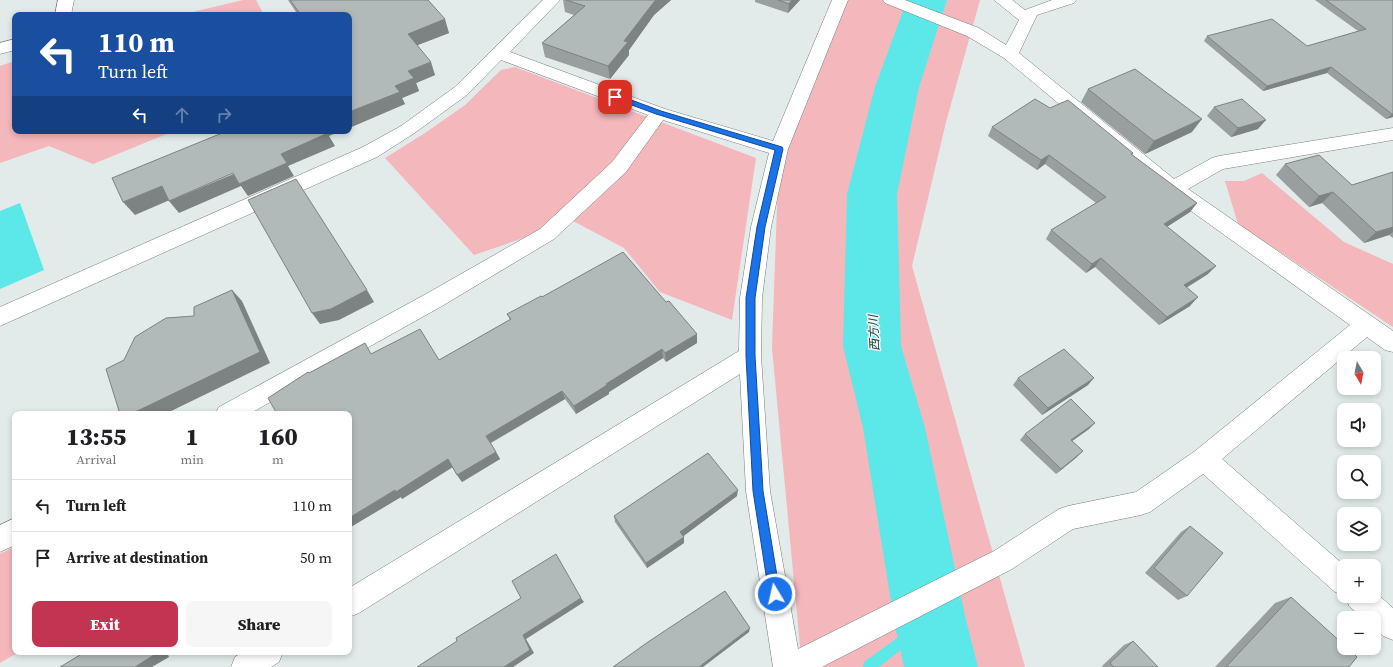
<!DOCTYPE html>
<html lang="en">
<head>
<meta charset="utf-8">
<style>
	:root { --surface:#fff; --page:#f6f6f6; --text:#202124; --muted:#757577; --line:#e0e0e0; --accent:#c33352 }
	body { margin:0; font-family:"Source Serif 4","Noto Sans JP",serif; background:var(--page); color:var(--text); height:100vh; display:flex; flex-direction:column; font-size:15px; white-space:nowrap }
	* { box-sizing:border-box; margin:0 }
	p { font-size:13px; color:var(--muted) }
	.icon { flex:none; width:22px; height:22px; fill:none; stroke:currentColor; stroke-width:2; stroke-linecap:round; stroke-linejoin:round }
	.map { position:relative; flex:1; overflow:hidden }
	.details { position:absolute; left:12px; top:411px; width:340px; height:244px; display:flex; flex-direction:column; background:var(--surface); border-radius:8px; box-shadow:0 2px 6px #0003 }
	.details>* { flex:none }
	.hud { position:absolute; left:12px; top:12px; width:340px; height:122px; border-radius:8px; box-shadow:0 2px 6px #0003; background:#1a4fa0; color:#fff; overflow:hidden }
	.needle { width:26px; rotate:170deg }
	.controls { position:absolute; left:1337px; top:351px; display:grid; gap:8px }
	.controls a { display:grid; place-items:center; width:44px; height:44px; border-radius:8px; background:var(--surface); box-shadow:0 2px 6px #0003; font-size:20px }
	.pin { position:absolute; display:grid; place-items:center; width:34px; height:34px; color:#fff; margin:-17px; border-radius:8px; box-shadow:0 2px 6px #0006 }
	.me { position:absolute; width:44px; margin:-22px; rotate:351deg; stroke-linejoin:round; filter:drop-shadow(0 0 3px #0008) }
	.turn { display:flex; align-items:center; gap:14px; height:84px; padding:0 20px; font-size:18px }
	.turn .icon { width:52px; height:52px; stroke-width:2.5 }
	.turn b { display:block; font-size:28px; line-height:34px }
	.lanes { display:flex; align-items:center; height:38px; padding:0 20px; background:#0003; justify-content:center; gap:20px; direction:ltr }
	.lanes .off { opacity:.35 }
	.eta { display:flex; justify-content:space-evenly; align-items:center; height:68px; text-align:center }
	.eta b { font-size:24px; font-weight:800; line-height:28px }
	.action { display:flex; gap:8px; margin-top:auto; padding:8px 20px }
	.action a { flex:1; height:46px; border-radius:8px; background:var(--accent); color:#fff; font-size:16px; font-weight:800; line-height:46px; text-align:center }
	.action a+a { background:var(--page); color:var(--text) }
	ul { padding:0; list-style:none }
	li { display:flex; align-items:center; gap:12px; height:52px; padding:0 20px; border-top:1px solid var(--line) }
	li div { flex:1 }
	li b { display:block; font-size:15px }
	li em { font-style:normal }
	.map>svg:first-child { display:block }
	.green { fill:#f4b7bc }
	.water { fill:#5ce8e9 }
	.lines { fill:none; stroke-linecap:round; stroke-linejoin:round }
	.stream { fill:#5ce8e9; fill-rule:evenodd }
	.river { fill:#5ce8e9; fill-rule:evenodd }
	.minor-casing { stroke:#767c7c; stroke-width:1 }
	.minor { fill:#fff; fill-rule:evenodd }
	.wall { fill:#999f9f }
	.shaded-wall { fill:#7d8282 }
	.building { fill:#b2b9b9; stroke:#7d8282 }
	.route { fill:#1a73e8; stroke:#114b97 }
	.labels { text-anchor:middle; dominant-baseline:central; stroke-width:3; stroke-linejoin:round; paint-order:stroke }
	.water-label { font-size:12px; font-style:italic; fill:#223a3a; stroke:#f0f7f7 }
</style>
</head>
<body>
<div class="map">
<svg width="1393" height="667" viewBox="0 0 1393 667">
	<rect width="100%" height="100%" fill="#e2eaea"/>
	<g class="green">
		<polygon points="243,0 256,0 264,15 180,15"/>
		<polygon points="840,0 980,0 946,122 912,266 1025,667 802,667 772,348 779,149"/>
		<polygon points="15,61 15,131 174,131 93,164 49,146 0,163 0,66"/>
		<polygon points="515,67 756,158 732,320 660,292 624,248 573,221 474,255 385,158 425,133 465,105 501,70"/>
		<polygon points="1262,173 1344,242 1393,264 1393,327 1238,224 1225,181 1244,181"/>
		<polygon points="15,546 15,652 19,652 0,663 0,554"/>
	</g>
	<polygon class="water" points="20,203 44,270 0,289 0,211"/>
	<g class="lines">
		<polygon class="stream" points="930,614 934,616 936,620 934,624 879,667 863,667 864,662"/>
		<polygon class="river" points="907,0 947,0 919,87 897,194 901,346 925,428 966,620 978,667 904,667 894,620 863,428 843,346 847,194 875,87"/>
		<g class="minor-casing">
			<g id="minor">
				<polygon points="58,0 74,0 71,15 55,15"/>
				<polygon points="543,0 560,0 510,52 665,109 773,141 832,0 848,0 788,149 771,227 762,298 761,356 770,491 798,649 994,551 1059,509 1068,506 1136,492 1195,451 1350,325 1166,193 1004,58 967,36 885,3 883,0 905,0 979,28 1006,45 1019,20 994,0 1012,0 1025,10 1052,0 1076,0 1074,3 1037,15 1019,53 1174,179 1212,158 1219,156 1393,128 1393,140 1223,169 1188,189 1393,331 1393,352 1385,350 1367,337 1222,459 1345,566 1345,596 1335,592 1203,474 1150,512 1141,515 1073,529 1012,569 822,667 773,667 746,491 740,374 359,613 349,617 349,588 739,351 740,298 751,227 769,153 663,120 626,172 554,239 442,306 249,414 215,414 219,407 426,294 540,229 612,162 648,115 501,60 467,95 413,134 377,157 0,326 0,307 363,147 401,126 455,87"/>
				<polygon points="15,39 15,50 0,54 0,43"/>
				<polygon points="15,518 15,545 0,552 0,525"/>
				<polygon points="1374,591 1393,608 1393,640 1383,636 1374,627 1374,618 1363,618 1349,606 1346,596 1374,596"/>
				<polygon points="243,652 283,652 279,662 271,667 231,667 235,657"/>
			</g>
		</g>
		<use href="#minor" class="minor"/>
	</g>
	<g class="wall">
		<polygon points="288,0 428,0 449,33 417,45 435,75 416,83 419,91 402,98 405,104 349,128 349,15 298,15"/>
		<polygon points="563,0 671,0 654,15 629,50 629,55 610,79 545,57 542,43 574,15 565,12"/>
		<polygon points="755,0 800,0 788,13 755,2"/>
		<polygon points="1315,0 1393,0 1393,117 1386,119 1327,73 1263,91 1204,41 1207,36 1307,46 1358,31"/>
		<polygon points="1088,89 1192,132 1145,154 1081,102"/>
		<polygon points="1214,107 1258,129 1231,137 1207,116"/>
		<polygon points="1050,108 1133,153 1132,155 1197,203 1190,212 1167,227 1208,274 1186,288 1190,306 1159,325 1095,267 1086,273 1046,239 1051,230 1096,203 1045,164 1037,170 988,136 992,127"/>
		<polygon points="1285,164 1352,185 1393,172 1393,238 1389,235 1364,243 1322,203 1309,207 1276,175"/>
		<polygon points="542,297 697,343 666,362 663,358 609,392 609,394 576,414 565,399 491,443 500,459 462,482 452,467 402,499 401,497 349,528 349,414 309,373 372,354 439,360 510,320 507,314"/>
		<polygon points="1018,378 1088,385 1042,415 1013,385"/>
		<polygon points="1089,429 1072,441 1077,457 1056,474 1020,440 1025,434"/>
		<polygon points="737,496 683,536 684,543 647,568 615,522 614,516"/>
		<polygon points="1190,526 1187,596 1178,600 1145,573 1181,532"/>
		<polygon points="1291,597 1349,667 1215,667 1275,603"/>
		<polygon points="1133,641 1158,667 1103,667 1102,666 1124,645"/>
	</g>
	<g class="shaded-wall">
		<polygon points="656,0 671,0 654,15 629,50 629,55 610,79 608,66 624,41 654,2"/>
		<polygon points="792,0 800,0 788,13 789,4"/>
		<polygon points="445,19 449,33 413,47 408,34"/>
		<polygon points="431,62 435,75 416,83 419,91 402,98 405,104 349,128 349,112 395,86 408,71"/>
		<polygon points="1331,67 1327,73 1263,91 1267,86"/>
		<polygon points="1392,114 1393,114 1393,117 1386,119"/>
		<polygon points="1202,119 1192,132 1145,154 1154,141"/>
		<polygon points="1266,120 1258,129 1231,137 1238,128"/>
		<polygon points="326,131 341,131 329,136 335,146 288,166 294,176 248,196 241,186 179,213 169,201 281,154"/>
		<polygon points="1049,155 1045,164 1037,170 1041,160"/>
		<polygon points="162,186 172,199 135,215 123,202"/>
		<polygon points="1333,192 1322,203 1309,207 1319,196"/>
		<polygon points="1197,203 1190,212 1157,233 1164,224"/>
		<polygon points="1393,227 1393,232 1389,235 1364,243 1376,232"/>
		<polygon points="1101,258 1095,267 1086,273 1092,264"/>
		<polygon points="1216,266 1208,274 1176,294 1184,285"/>
		<polygon points="232,290 242,301 270,363 165,414 131,414"/>
		<polygon points="367,290 374,302 339,320 320,324 312,313"/>
		<polygon points="1198,297 1190,306 1159,325 1167,317"/>
		<polygon points="697,334 697,343 666,362 665,353"/>
		<polygon points="662,349 663,358 609,392 609,394 576,414 574,406 606,384"/>
		<polygon points="1094,378 1088,385 1042,415 1048,408"/>
		<polygon points="562,391 565,399 490,443 486,436"/>
		<polygon points="1095,423 1089,429 1065,446 1071,440"/>
		<polygon points="1083,451 1077,457 1056,474 1061,469"/>
		<polygon points="496,452 500,459 462,482 457,475"/>
		<polygon points="448,459 453,467 402,499 401,497 349,528 349,518"/>
		<polygon points="738,490 737,496 681,538 680,532"/>
		<polygon points="684,537 684,543 647,568 646,563"/>
		<polygon points="581,598 584,602 526,639 534,653 513,667 504,667 523,635"/>
		<polygon points="750,628 749,632 703,667 699,667"/>
		<polygon points="157,652 167,652 169,657 152,667 135,667"/>
	</g>
	<g class="building">
		<polygon points="290,0 428,0 445,19 408,34 431,62 408,71 414,78 395,86 400,92 349,112 349,15 301,15"/>
		<polygon points="566,0 656,0 654,2 624,41 628,42 608,66 542,43 585,6"/>
		<polygon points="778,0 792,0 789,4"/>
		<polygon points="1326,0 1393,0 1393,114 1392,114 1331,67 1267,86 1207,36 1272,19 1307,46 1366,29"/>
		<polygon points="1135,69 1202,119 1154,141 1088,89"/>
		<polygon points="1035,99 1050,108 1068,100 1133,153 1131,154 1197,203 1164,224 1216,266 1184,285 1198,297 1167,317 1101,258 1092,264 1051,230 1106,197 1049,155 1041,160 992,127"/>
		<polygon points="1242,99 1266,120 1238,128 1214,107"/>
		<polygon points="227,131 327,131 328,133 281,154 287,163 239,184 233,173 169,201 162,186 123,202 112,178"/>
		<polygon points="1319,155 1352,185 1393,172 1393,227 1376,232 1333,192 1319,196 1285,164"/>
		<polygon points="296,179 367,290 331,309 312,313 248,200"/>
		<polygon points="623,252 666,302 669,301 697,334 665,353 662,349 606,384 607,385 574,406 562,391 486,436 496,452 457,475 448,459 396,492 395,490 349,518 349,414 277,414 268,398 308,372 309,373 365,343 371,354 420,329 439,360 511,319 507,314 541,296 542,297"/>
		<polygon points="232,290 260,352 131,414 120,414 106,369 124,360 135,337 166,318 194,316 194,307"/>
		<polygon points="1064,349 1094,378 1048,408 1018,378"/>
		<polygon points="1071,399 1095,423 1071,440 1083,451 1061,469 1025,434"/>
		<polygon points="708,453 738,490 680,532 684,537 646,563 614,516"/>
		<polygon points="1190,526 1223,553 1187,596 1154,568"/>
		<polygon points="556,554 581,598 523,635 530,650 504,667 417,667 457,641 456,638 521,598 512,581"/>
		<polygon points="725,591 750,628 699,667 613,667 648,642"/>
		<polygon points="1291,597 1344,645 1344,648 1348,648 1357,657 1349,667 1226,667"/>
		<polygon points="1133,641 1158,667 1114,667 1110,663"/>
		<polygon points="85,652 157,652 157,653 135,667 60,667"/>
	</g>
	<polygon class="route" points="615,94 661,111 782,147 783,149 765,227 755,298 755,356 763,491 780,594 779,597 775,599 771,597 769,594 753,491 746,356 746,298 757,227 775,150 656,114 613,98 612,97"/>
	<g class="labels">
		<g class="water-label">
			<text transform="translate(874 333) rotate(-93)">西方川</text>
		</g>
	</g>
</svg>
<div class="controls">
<a><svg class="needle" viewBox="-14 -14 28 28"><path d="M0-13l5 13h-10z" fill="#e53935"/><path d="M0 13l5-13h-10z" fill="#757577"/></svg></a>
<a><svg class="icon" aria-label="sound" viewBox="0 0 24 24"><path d="M4 9h4l5-4v14l-5-4H4zM17 9q2 3 0 6"/></svg></a>
<a><svg class="icon" aria-label="search" viewBox="0 0 24 24"><circle cx="10" cy="10" r="6"/><path d="M15 15l6 6"/></svg></a>
<a><svg class="icon" aria-label="layers" viewBox="0 0 24 24"><path d="M12 4l9 5-9 5-9-5zM3 14l9 5 9-5"/></svg></a>
<a>+</a>
<a>−</a>
</div>
<div class="pin" style="left:615px;top:97px;background:#d93025"><svg class="icon" aria-label="arrive" viewBox="0 0 24 24"><path d="M6 21V4h12l-3 4 3 4H6"/></svg></div>
<svg class="me" style="left:775px;top:594px" viewBox="-20 -20 40 40"><circle r="17" fill="#1a73e8" stroke="#fff" stroke-width="3"/><path d="M0-11L8 9 0 5-8 9z" fill="#fff"/></svg>
<div class="hud">
<div class="turn"><svg class="icon" aria-label="left" viewBox="0 0 24 24"><path d="M17 20v-9H6M10 6l-5 5 5 5"/></svg><div><b>110 m</b>Turn left</div></div>
<div class="lanes"><svg class="icon" aria-label="left" viewBox="0 0 24 24"><path d="M17 20v-9H6M10 6l-5 5 5 5"/></svg><svg class="icon off" aria-label="ahead" viewBox="0 0 24 24"><path d="M12 20V5M6 11l6-6 6 6"/></svg><svg class="icon off" aria-label="right" viewBox="0 0 24 24"><path d="M7 20v-9h11M14 6l5 5-5 5"/></svg></div>
</div>
<section class="details">
<div class="eta">
<div><b>13:55</b><p>Arrival</p></div>
<div><b>1</b><p>min</p></div>
<div><b>160</b><p>m</p></div>
</div>
<ul>
<li><svg class="icon" aria-label="left" viewBox="0 0 24 24"><path d="M17 20v-9H6M10 6l-5 5 5 5"/></svg><div><b>Turn left</b></div><em>110 m</em></li>
<li><svg class="icon" aria-label="arrive" viewBox="0 0 24 24"><path d="M6 21V4h12l-3 4 3 4H6"/></svg><div><b>Arrive at destination</b></div><em>50 m</em></li>
</ul>
<div class="action"><a>Exit</a><a>Share</a></div>
</section>
</div>
</body>
</html>
